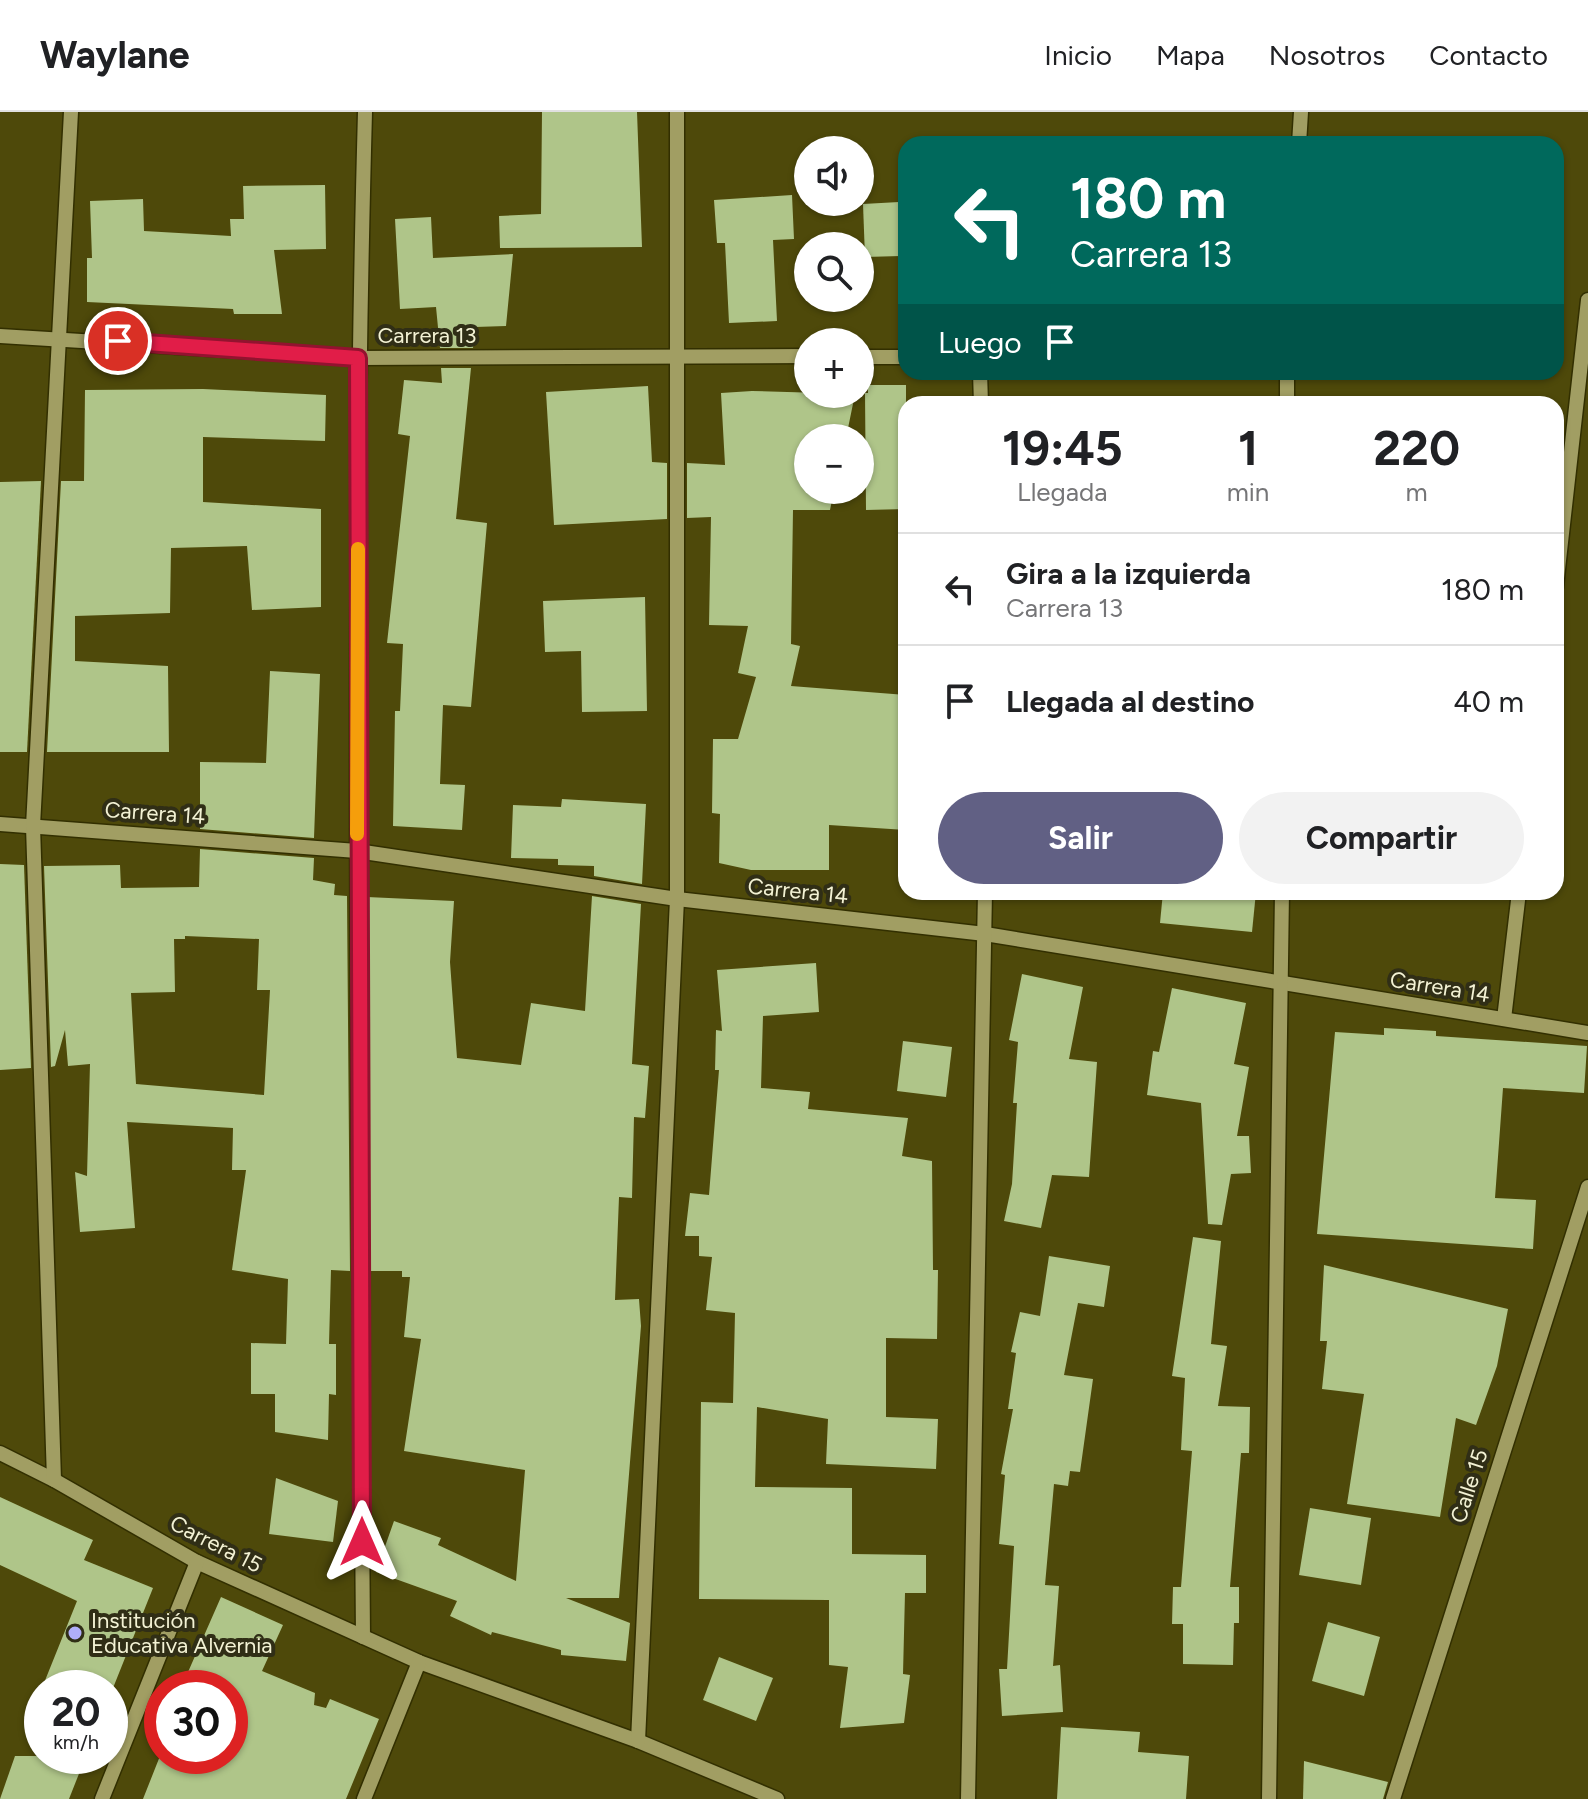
<!DOCTYPE html>
<html lang="es">
<head>
<meta charset="utf-8">
<style>
	:root { --surface:#fff; --page:#f2f2f2; --text:#202124; --muted:#757577; --line:#e0e0e0; --accent:#616084 }
	body { margin:0; font-family:Figtree,sans-serif; background:var(--page); color:var(--text); height:100vh; display:flex; flex-direction:column; font-size:30px; white-space:nowrap }
	* { box-sizing:border-box; margin:0 }
	p { font-size:26px; color:var(--muted) }
	.icon { flex:none; width:44px; height:44px; fill:none; stroke:currentColor; stroke-width:2; stroke-linecap:round; stroke-linejoin:round }
	.map { position:relative; flex:1; overflow:hidden }
	.details { position:absolute; left:898px; top:284px; width:666px; height:504px; display:flex; flex-direction:column; background:var(--surface); border-radius:24px; box-shadow:0 2px 6px #0004 }
	.details>* { flex:none }
	.guide { position:absolute; left:898px; top:24px; width:666px; height:244px; border-radius:24px; box-shadow:0 2px 6px #0004; background:#00695c; color:#fff; overflow:hidden }
	.fabs { position:absolute; left:794px; top:24px; display:grid; gap:16px }
	.fabs a { display:grid; place-items:center; width:80px; height:80px; border-radius:50%; background:var(--surface); box-shadow:0 2px 6px #0004; font-size:40px }
	.speed { position:absolute; left:24px; top:1558px; display:flex; gap:16px; font-size:40px; font-weight:700; text-align:center }
	.speed>* { display:grid; place-content:center; width:104px; height:104px; border-radius:50%; background:var(--surface); box-shadow:0 2px 6px #0004; line-height:1 }
	.speed small { font-size:20px; font-weight:400 }
	.speed .limit { border:12px solid #d22; background:#fff; color:#111 }
	.pin { position:absolute; display:grid; place-items:center; width:68px; height:68px; color:#fff; margin:-34px; border:4px solid #fff; border-radius:50%; box-shadow:0 2px 8px #0007 }
	.me { position:absolute; width:88px; margin:-44px; rotate:0deg; stroke-linejoin:round; filter:drop-shadow(0 0 6px #0008) }
	.turn { display:flex; align-items:center; gap:28px; height:168px; padding:0 40px; font-size:36px }
	.turn .icon { width:104px; height:104px; stroke-width:2.5 }
	.turn b { display:block; font-size:56px; line-height:68px }
	.then { display:flex; align-items:center; height:76px; padding:0 40px; background:#0003; gap:16px; font-size:30px }
	.eta { display:flex; justify-content:space-evenly; align-items:center; height:136px; text-align:center }
	.eta b { font-size:48px; font-weight:700; line-height:56px }
	.cta { display:flex; gap:16px; margin-top:auto; padding:16px 40px }
	.cta a { flex:1; height:92px; border-radius:48px; background:var(--accent); color:#fff; font-size:32px; font-weight:700; line-height:92px; text-align:center }
	.cta a+a { background:var(--page); color:var(--text) }
	ul { padding:0; list-style:none }
	li { display:flex; align-items:center; gap:24px; height:112px; padding:0 40px; border-top:2px solid var(--line) }
	li div { flex:1 }
	li b { display:block; font-size:30px }
	li em { font-style:normal }
	header { display:flex; align-items:center; gap:48px; box-sizing:border-box; height:112px; padding:0 40px; background:var(--surface); border-bottom:2px solid var(--line) }
	header strong { font-size:38px }
	nav { display:flex; gap:44px; margin-inline-start:auto; font-size:28px }
	.map>svg:first-child { display:block }
	.building { fill:#afc589; fill-rule:evenodd }
	.lines { fill:none; stroke-linecap:round; stroke-linejoin:round }
	.minor-casing { stroke:#322f00; stroke-width:17 }
	.minor { stroke:#a19e63; stroke-width:14 }
	.route-casing { stroke:#92132f; stroke-width:20 }
	.route { stroke:#e11d48; stroke-width:14 }
	.slow { stroke:#f59e0b; stroke-width:14 }
	.poi-dot { fill:#b0aefa; stroke:#302e16; stroke-width:3 }
	.labels { text-anchor:middle; dominant-baseline:central; stroke-width:8; stroke-linejoin:round; paint-order:stroke }
	.street-label { font-size:22px; fill:#f3f2d4; stroke:#302e16 }
	.poi-label { font-size:22px; fill:#f3f2d4; stroke:#302e16; text-anchor:start }
</style>
</head>
<body>
<header>
<strong>Waylane</strong>
<nav><a>Inicio</a><a>Mapa</a><a>Nosotros</a><a>Contacto</a></nav>
</header>
<div class="map">
<svg width="1588" height="1687" viewBox="0 0 1588 1687">
	<rect width="100%" height="100%" fill="#4e490a"/>
	<g class="building">
		<polygon points="542,0 637,0 642,135 500,136 499,104 541,102"/>
		<polygon points="325,73 326,137 274,138 282,202 234,202 233,197 87,190 87,146 92,146 90,89 143,87 144,119 231,124 230,107 244,107 243,74"/>
		<polygon points="792,83 794,127 773,128 777,209 729,211 725,131 717,131 714,88"/>
		<polygon points="899,90 901,144 865,145 863,92"/>
		<polygon points="431,105 433,146 513,142 506,214 475,215 473,236 440,236 436,195 400,197 395,107"/>
		<polygon points="441,256 471,256 456,407 487,411 471,595 443,593 440,672 465,673 462,718 393,714 395,599 400,599 403,532 387,531 410,324 398,322 404,268 442,271"/>
		<polygon points="868,273 906,273 906,397 866,398 865,281 868,281"/>
		<polygon points="648,274 652,350 667,351 667,407 554,413 546,280"/>
		<polygon points="203,277 326,283 325,329 203,325 203,390 321,397 321,495 252,498 247,434 171,436 170,501 75,504 75,549 168,554 169,640 47,640 61,369 84,369 85,278"/>
		<polygon points="752,279 855,282 846,326 808,326 808,378 834,378 830,398 793,398 791,532 800,534 791,574 906,583 906,718 829,713 829,758 751,758 719,751 720,702 712,701 713,627 738,627 756,565 738,561 748,514 709,513 711,405 687,406 687,351 725,353 721,281"/>
		<polygon points="41,369 27,640 0,640 0,370"/>
		<polygon points="645,485 647,599 582,600 581,539 545,540 543,489"/>
		<polygon points="270,559 320,562 314,726 200,717 200,650 266,651"/>
		<polygon points="562,687 646,692 642,772 594,764 594,754 558,753 558,747 511,746 513,693 561,695"/>
		<path d="M200 737 314 746 313 768 335 772 334 783 347 784 350 1159 331 1158 329 1232H336V1283L329 1282 328 1328 275 1320V1282H251V1231L286 1232 288 1167 232 1158 246 1058H232L233 1016 127 1010 135 1116 80 1120 75 1060 87 1064 90 952 68 954 65 918 55 954 51 955 44 754 120 753 121 776 199 775ZM185 824 259 827 257 878H270L264 983 136 972 131 881 175 880 174 827H185Z"/>
		<polygon points="0,752 24,753 31,956 0,958"/>
		<polygon points="1163,780 1256,780 1252,820 1160,811"/>
		<polygon points="592,784 641,792 632,952 649,954 645,1006 634,1005 632,1086 619,1085 615,1188 639,1187 641,1214 619,1486 566,1486 630,1511 626,1549 561,1543 561,1538 492,1520 491,1523 450,1504 457,1489 376,1460 394,1409 441,1426 438,1433 516,1469 525,1358 404,1339 421,1227 404,1225 410,1165 402,1165 402,1159 370,1159 367,785 454,789 450,850 457,946 521,953 531,891 585,899"/>
		<polygon points="816,851 819,900 763,904 761,976 810,980 808,997 908,1006 902,1044 932,1049 933,1158 938,1158 937,1227 886,1226 886,1305 938,1307 936,1357 826,1352 828,1307 757,1295 755,1375 852,1376 852,1442 926,1443 926,1481 905,1481 903,1562 910,1563 904,1611 840,1616 848,1555 829,1553 829,1488 699,1487 701,1290 733,1291 735,1201 706,1198 712,1145 699,1144 699,1124 685,1124 690,1081 709,1083 719,958 715,958 716,918 722,919 717,858"/>
		<polygon points="1022,862 1083,875 1069,947 1097,950 1089,1065 1052,1063 1041,1116 1004,1109 1012,1072 1017,991 1013,991 1018,930 1009,928"/>
		<polygon points="1172,876 1246,891 1234,952 1249,955 1237,1024 1249,1024 1251,1061 1231,1062 1222,1113 1208,1112 1201,991 1147,983 1153,939 1159,940"/>
		<polygon points="1384,916 1436,919 1436,924 1587,934 1584,981 1503,976 1495,1086 1536,1088 1533,1137 1317,1122 1335,920 1384,923"/>
		<polygon points="903,929 952,935 946,985 897,979"/>
		<polygon points="1193,1125 1221,1129 1211,1232 1227,1234 1218,1294 1250,1295 1249,1341 1241,1341 1230,1475 1239,1475 1239,1511 1234,1511 1233,1553 1183,1552 1183,1512 1172,1512 1173,1475 1181,1475 1192,1339 1181,1338 1185,1266 1172,1264"/>
		<polygon points="1049,1144 1110,1154 1104,1195 1078,1191 1064,1263 1093,1267 1080,1360 1070,1359 1068,1374 1054,1372 1045,1473 1059,1474 1053,1554 1060,1553 1063,1600 1002,1604 999,1557 1007,1557 1014,1434 999,1432 1005,1363 1001,1362 1013,1297 1008,1297 1016,1241 1011,1240 1020,1200 1040,1204"/>
		<polygon points="1324,1153 1508,1197 1497,1254 1476,1313 1456,1306 1440,1405 1347,1392 1364,1282 1322,1277 1327,1229 1320,1229"/>
		<polygon points="276,1366 338,1389 333,1430 269,1422"/>
		<polygon points="0,1385 93,1428 84,1448 153,1476 113,1576 42,1576 77,1489 0,1453"/>
		<polygon points="1310,1396 1371,1406 1361,1473 1299,1463"/>
		<polygon points="221,1485 283,1513 262,1559 315,1581 314,1593 326,1596 330,1587 379,1607 346,1687 143,1687 160,1644 230,1644 230,1576 181,1576"/>
		<polygon points="1328,1510 1380,1525 1364,1584 1312,1569"/>
		<polygon points="719,1545 773,1566 756,1609 703,1588"/>
		<polygon points="1061,1615 1140,1620 1138,1640 1189,1644 1186,1687 1057,1687"/>
		<polygon points="15,1644 86,1644 69,1687 0,1687"/>
		<polygon points="1304,1649 1388,1670 1383,1687 1303,1687"/>
	</g>
	<g class="lines">
		<g class="minor-casing">
			<g id="minor">
				<polyline points="1299,32 1301,0"/>
				<polyline points="0,224 358,246 808,244"/>
				<polyline points="860,245 906,245"/>
				<polyline points="980,260 981,292"/>
				<polyline points="1287,292 1287,260"/>
				<polyline points="1556,475 1588,188"/>
				<polyline points="0,712 357,739 677,787 985,822 1588,921"/>
				<polyline points="1504,907 1519,780"/>
				<polyline points="0,1341 54,1368 197,1450 419,1550 638,1629 777,1687"/>
				<polyline points="54,1368 33,714 71,0"/>
				<path d="M363 1525C359 1016 351 508 365 0"/>
				<polyline points="638,1629 677,787 677,0"/>
				<polyline points="102,1687 197,1450"/>
				<polyline points="364,1687 419,1550"/>
				<polyline points="968,1687 985,780"/>
				<polyline points="1269,1687 1282,780"/>
				<polyline points="1393,1687 1588,1075"/>
			</g>
		</g>
		<use href="#minor" class="minor"/>
	</g>
	<g class="lines">
		<g class="route-casing">
			<polyline id="route" points="118,229 358,246 362,1430"/>
		</g>
		<use href="#route" class="route"/>
		<polyline class="slow" points="357,722 358,437"/>
	</g>
	<circle class="poi-dot" cx="75" cy="1521" r="8"/>
	<g class="labels">
		<g class="street-label">
			<text x="427" y="223">Carrera 13</text>
			<text transform="translate(155 701) rotate(4)">Carrera 14</text>
			<text transform="translate(798 779) rotate(6)">Carrera 14</text>
			<text transform="translate(1440 875) rotate(9)">Carrera 14</text>
			<text transform="translate(1469 1374) rotate(-72)">Calle 15</text>
			<text transform="translate(216 1432) rotate(27)">Carrera 15</text>
		</g>
		<g class="poi-label">
			<text x="91" y="1508">Institución<tspan x="91" dy="25">Educativa Alvernia</tspan></text>
		</g>
	</g>
</svg>
<div class="fabs">
<a><svg class="icon" aria-label="sound" viewBox="0 0 24 24"><path d="M4 9h4l5-4v14l-5-4H4zM17 9q2 3 0 6"/></svg></a>
<a><svg class="icon" aria-label="search" viewBox="0 0 24 24"><circle cx="10" cy="10" r="6"/><path d="M15 15l6 6"/></svg></a>
<a>+</a>
<a>−</a>
</div>
<div class="speed"><div>20<small>km/h</small></div><div class="limit">30</div></div>
<div class="pin" style="left:118px;top:229px;background:#d93025"><svg class="icon" aria-label="arrive" viewBox="0 0 24 24"><path d="M6 21V4h12l-3 4 3 4H6"/></svg></div>
<svg class="me" style="left:362px;top:1430px" viewBox="-20 -20 40 40"><path d="M0-17L14 15 0 8-14 15z" fill="#e11d48" stroke="#fff" stroke-width="4"/></svg>
<div class="guide">
<div class="turn"><svg class="icon" aria-label="left" viewBox="0 0 24 24"><path d="M17 20v-9H6M10 6l-5 5 5 5"/></svg><div><b>180 m</b>Carrera 13</div></div>
<div class="then">Luego<svg class="icon" aria-label="arrive" viewBox="0 0 24 24"><path d="M6 21V4h12l-3 4 3 4H6"/></svg></div>
</div>
<section class="details">
<div class="eta">
<div><b>19:45</b><p>Llegada</p></div>
<div><b>1</b><p>min</p></div>
<div><b>220</b><p>m</p></div>
</div>
<ul>
<li><svg class="icon" aria-label="left" viewBox="0 0 24 24"><path d="M17 20v-9H6M10 6l-5 5 5 5"/></svg><div><b>Gira a la izquierda</b><p>Carrera 13</p></div><em>180 m</em></li>
<li><svg class="icon" aria-label="arrive" viewBox="0 0 24 24"><path d="M6 21V4h12l-3 4 3 4H6"/></svg><div><b>Llegada al destino</b></div><em>40 m</em></li>
</ul>
<div class="cta"><a>Salir</a><a>Compartir</a></div>
</section>
</div>
</body>
</html>
